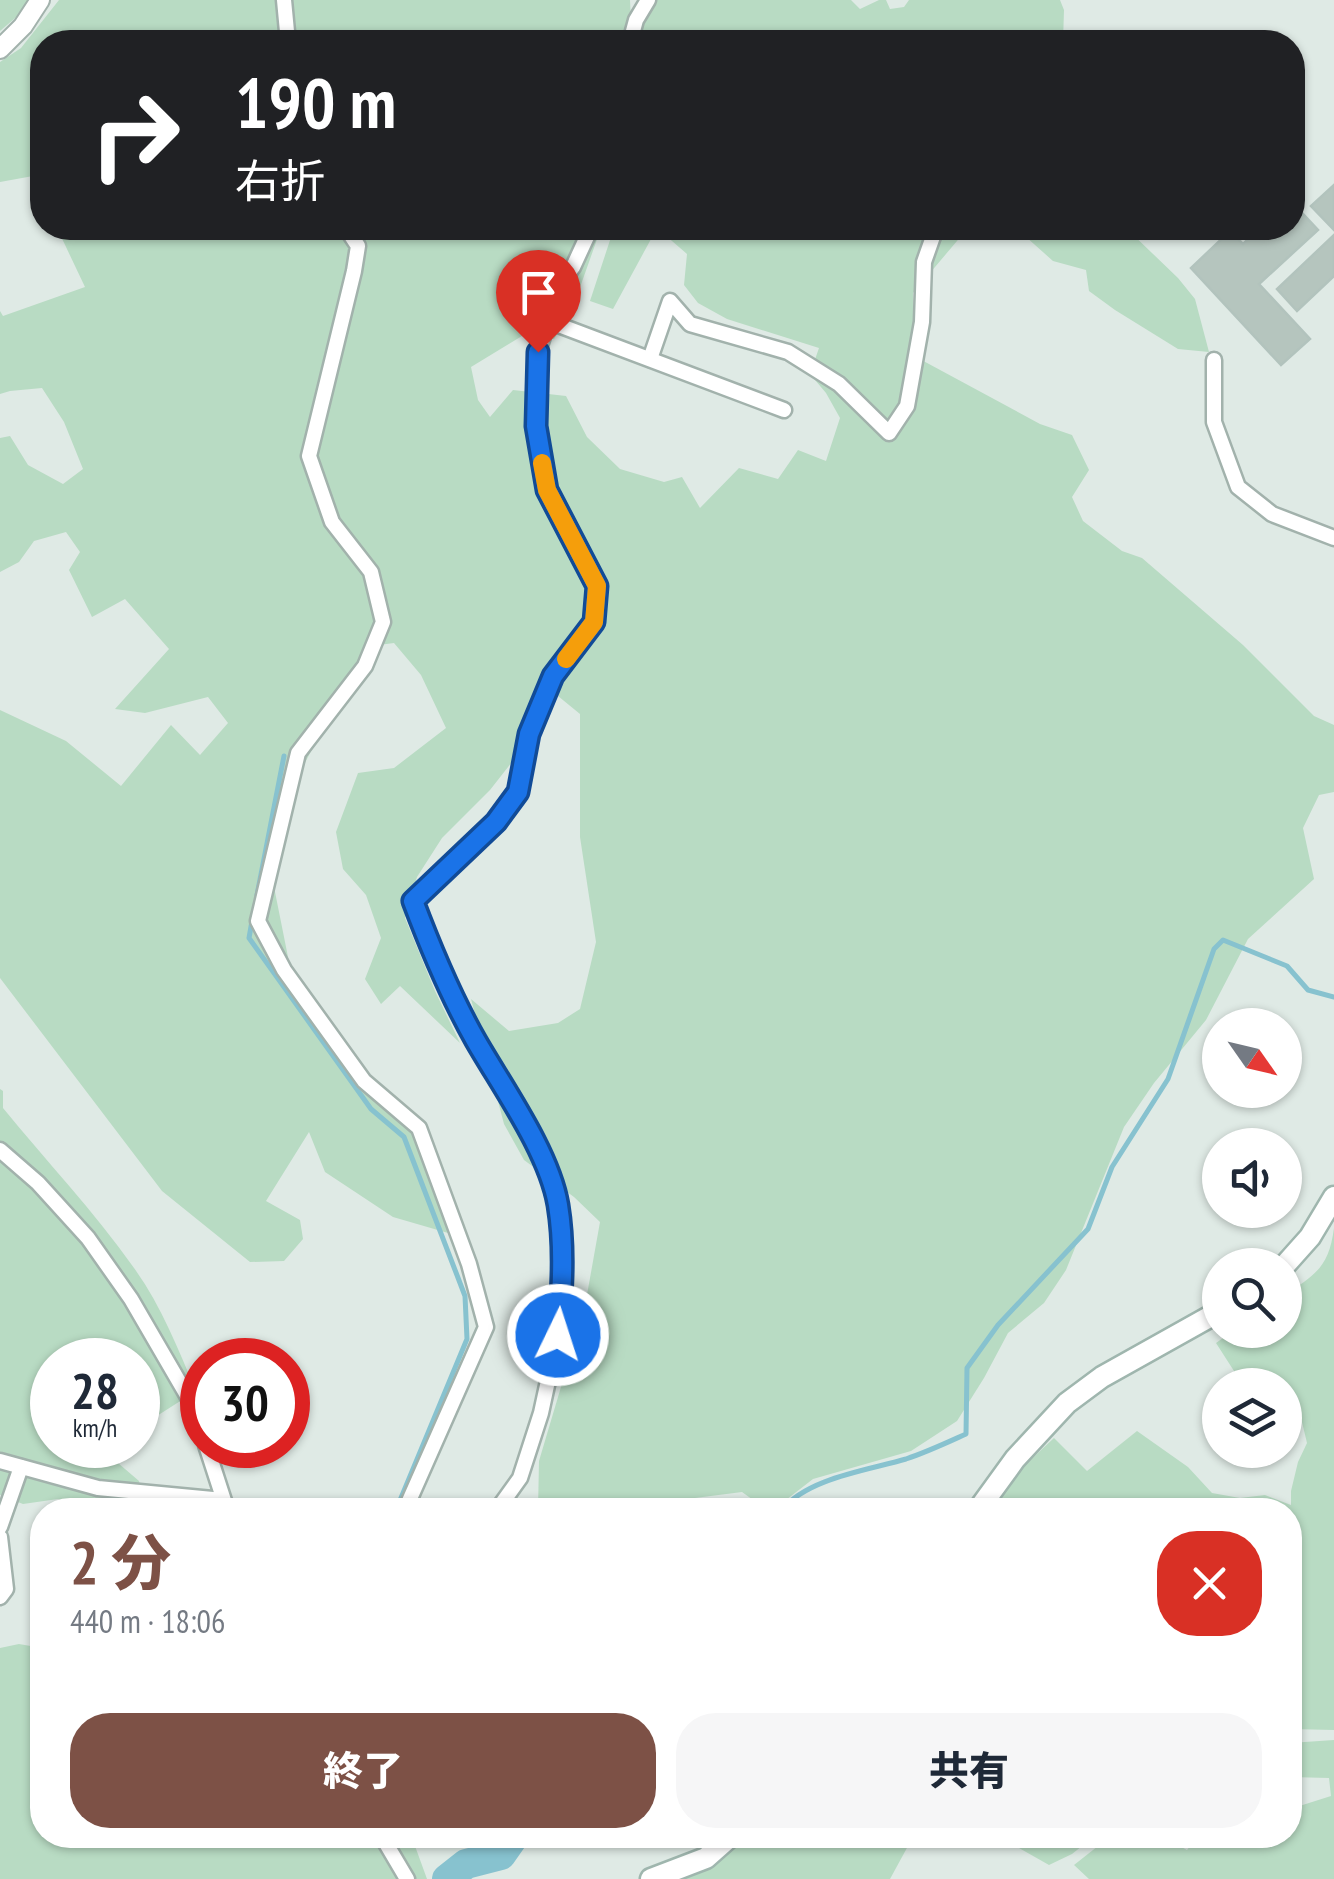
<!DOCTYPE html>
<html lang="ja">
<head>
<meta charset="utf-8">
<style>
	:root { --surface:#fff; --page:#f6f6f7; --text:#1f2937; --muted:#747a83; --accent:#7d5146 }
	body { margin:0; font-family:"PT Sans Narrow","Noto Sans JP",sans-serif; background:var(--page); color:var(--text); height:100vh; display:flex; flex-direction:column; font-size:38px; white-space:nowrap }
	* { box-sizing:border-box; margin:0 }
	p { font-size:32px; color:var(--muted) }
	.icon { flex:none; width:55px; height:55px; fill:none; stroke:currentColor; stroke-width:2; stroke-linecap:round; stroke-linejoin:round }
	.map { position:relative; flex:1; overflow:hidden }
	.side { position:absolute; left:30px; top:1498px; width:1272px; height:350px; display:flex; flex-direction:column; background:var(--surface); border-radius:40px; box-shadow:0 2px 8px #0004 }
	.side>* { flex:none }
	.hud { position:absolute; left:30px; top:30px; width:1275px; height:210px; border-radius:40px; box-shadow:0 2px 8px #0004; background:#202124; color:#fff; overflow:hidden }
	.needle { width:65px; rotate:124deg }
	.fabs { position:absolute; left:1202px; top:1008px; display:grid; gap:20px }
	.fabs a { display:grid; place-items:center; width:100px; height:100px; border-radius:50%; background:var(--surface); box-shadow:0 2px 8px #0004; font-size:50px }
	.speed { position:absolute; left:30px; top:1338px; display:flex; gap:20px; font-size:50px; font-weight:700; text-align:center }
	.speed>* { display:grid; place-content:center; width:130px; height:130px; border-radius:50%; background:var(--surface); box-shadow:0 2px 8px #0004; line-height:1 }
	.speed small { font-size:25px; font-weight:400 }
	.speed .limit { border:15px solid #d22; background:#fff; color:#111 }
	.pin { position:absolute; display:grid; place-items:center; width:85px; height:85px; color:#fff; margin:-102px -42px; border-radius:50% 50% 50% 0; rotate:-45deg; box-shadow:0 0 10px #0007 }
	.pin .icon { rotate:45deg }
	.me { position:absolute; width:110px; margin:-55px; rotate:4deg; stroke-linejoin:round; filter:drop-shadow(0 0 8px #0008) }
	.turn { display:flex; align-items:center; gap:35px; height:210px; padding:0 40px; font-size:45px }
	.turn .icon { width:130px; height:130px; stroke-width:2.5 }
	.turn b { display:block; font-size:70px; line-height:85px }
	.round { display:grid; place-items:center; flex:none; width:105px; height:105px; border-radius:40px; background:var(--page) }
	.headline { display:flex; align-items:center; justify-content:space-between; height:170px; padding:0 40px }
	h1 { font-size:60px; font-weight:800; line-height:75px; color:var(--accent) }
	.primary-button { display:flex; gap:20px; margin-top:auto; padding:20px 40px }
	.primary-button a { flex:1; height:115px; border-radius:40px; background:var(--accent); color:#fff; font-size:40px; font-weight:800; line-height:115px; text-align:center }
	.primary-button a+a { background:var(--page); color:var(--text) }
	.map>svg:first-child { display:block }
	.green { fill:#b8dbc3 }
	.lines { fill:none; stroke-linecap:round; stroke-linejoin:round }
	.stream { stroke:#87c2cf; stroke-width:5 }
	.river { stroke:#87c2cf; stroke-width:30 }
	.building { fill:#b5c5be; stroke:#b2c3bd; stroke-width:2.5 }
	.minor-casing { stroke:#a2b2ac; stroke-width:19 }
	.tertiary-casing { stroke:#a2b2ac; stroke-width:22 }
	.secondary-casing { stroke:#9fb6ae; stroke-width:25 }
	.minor { stroke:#fff; stroke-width:14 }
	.tertiary { stroke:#fff; stroke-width:18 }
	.secondary { stroke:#fff; stroke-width:20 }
	.route-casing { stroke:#114b97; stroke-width:25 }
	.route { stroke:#1a73e8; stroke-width:18 }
	.slow { stroke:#f59e0b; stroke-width:18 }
</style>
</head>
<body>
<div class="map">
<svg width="1334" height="1879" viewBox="0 0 1334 1879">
	<rect width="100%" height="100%" fill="#dfeae5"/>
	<g class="green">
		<polygon points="0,0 31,0 21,13 0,31"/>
		<polygon points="59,0 630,0 632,42 42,42 42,197 33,176 0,182 0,62 21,48"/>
		<polygon points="645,0 851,0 860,9 879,0 886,0 890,9 904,7 909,0 1060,0 1064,10 1063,42 846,42 829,32 777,31 737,42 642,42"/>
		<polygon points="57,228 601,228 572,310 554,339 522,336 471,367 478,400 490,417 513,390 566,396 587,437 620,469 664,482 682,477 700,508 739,468 778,479 798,450 826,461 840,418 826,393 810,374 819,348 727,319 698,303 684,285 687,254 657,228 613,309 590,301 614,228 968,228 913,293 916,357 1040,424 1072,435 1089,470 1072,497 1083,521 1122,551 1142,558 1243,645 1314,716 1334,725 1334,792 1319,795 1303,828 1314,879 1248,939 1206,1020 1154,1083 1124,1127 1066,1270 1044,1303 1008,1333 984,1378 957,1421 911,1451 813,1479 773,1510 767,1510 742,1492 695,1498 687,1510 538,1510 539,1461 585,1306 600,1222 574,1197 524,1160 504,1124 471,999 509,1031 558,1023 580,1009 596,942 580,837 580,714 558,696 533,698 515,758 490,790 442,838 417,877 405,918 435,991 460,1043 400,986 381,1004 365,979 381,938 366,895 343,869 336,832 358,773 394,768 446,728 421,675 394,643 371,646 347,684 277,815 273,882 289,962 346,1051 394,1102 438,1171 448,1233 393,1217 325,1172 309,1132 266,1201 300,1220 303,1239 284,1261 250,1262 162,1191 0,978 0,710 66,741 121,786 171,725 200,755 228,723 208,697 145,713 115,709 169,649 125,599 92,617 69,570 80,552 66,532 34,541 19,562 0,572 0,438 10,436 28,465 63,484 83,469 64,422 42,388 10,391 0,394 0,311 3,316 85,287"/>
		<polygon points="1016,228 1126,228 1178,278 1195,299 1209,352 1178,349 1115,310 1089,291 1086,270 1053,261"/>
		<path d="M0 1089 3 1091V1108C46 1161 94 1211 134 1268 161 1305 178 1349 196 1391L138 1428V1360H52V1445H128L118 1463 139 1481 144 1510H82L58 1499 23 1504 0 1495Z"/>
		<path d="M1334 1228V1730L1290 1729V1510H989L1026 1464 1054 1438 1087 1471 1137 1431 1188 1467 1212 1493 1240 1498 1265 1495 1291 1505V1491L1298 1462 1307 1443 1301 1418 1285 1411V1385H1243L1216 1343 1234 1330H1285V1295C1316 1274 1329 1267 1334 1228Z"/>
		<polygon points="19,1644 42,1648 42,1835 411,1835 427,1879 0,1879 0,1648"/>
		<polygon points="1334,1740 1334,1879 1089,1879 1074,1865 1112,1835 1159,1835 1187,1850 1199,1835 1290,1835 1290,1809 1331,1796 1329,1778 1290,1777 1290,1743"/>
		<polygon points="747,1835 776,1837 789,1848 809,1847 814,1835 914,1835 890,1879 681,1879 720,1858"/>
		<polygon points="964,1835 1096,1835 1072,1854 1049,1865 1019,1848"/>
	</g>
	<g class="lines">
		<g class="stream">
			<polyline points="257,895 284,756"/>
			<polyline points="252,921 249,938 371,1109 404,1137 465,1296 467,1339 396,1510"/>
			<path d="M782 1510C807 1478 869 1470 906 1459 927 1452 946 1443 966 1434L967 1368 998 1325 1088 1229 1112 1167 1168 1079 1214 949 1223 940 1287 966 1308 990 1334 997"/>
			<polyline points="490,1858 492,1835"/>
		</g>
		<polyline class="river" points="447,1879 466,1864 501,1855 515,1835"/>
	</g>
	<g class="building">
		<polygon points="1334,185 1334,230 1311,206"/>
		<polygon points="1292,202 1318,230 1259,284 1310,339 1281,365 1191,268 1230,231 1243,244 1260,228 1292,228"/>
		<polygon points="1334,235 1334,276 1297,311 1277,289"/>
	</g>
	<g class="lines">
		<g class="minor-casing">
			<g id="minor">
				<polyline points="284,0 288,42"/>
				<polyline points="630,42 636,20 648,0"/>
				<polyline points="346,228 358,246 354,271 309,456 332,522 371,572 383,622 365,666 298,753 258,921 284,970 364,1081 419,1128 469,1264 486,1327 405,1510"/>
				<polyline points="548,321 784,410"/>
				<polyline points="650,359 670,301 690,324 788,352 839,384 889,433 907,406 922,322 924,262 936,228"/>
				<polyline points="1214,360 1214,422 1238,487 1272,514 1334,538"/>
				<polyline points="0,1150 38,1183 88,1238 131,1299 192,1404 202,1436"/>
				<polyline points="206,1445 227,1510"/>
				<polyline points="0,1461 98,1488 223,1500"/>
				<polyline points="497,1510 520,1478 541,1413 558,1335 563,1278 558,1205 546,1163 473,1036 428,942 413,901 496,822 518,793 529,733 553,676 594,622 597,585 547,490 536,426 538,352 560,284 573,267 591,228"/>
				<polyline points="0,1527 21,1467"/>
				<polyline points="0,1537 6,1589 0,1597"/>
				<polyline points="381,1835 407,1879"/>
			</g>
		</g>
		<g class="tertiary-casing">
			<polyline id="tertiary" points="0,49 23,26 40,0"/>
		</g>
		<g class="secondary-casing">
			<g id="secondary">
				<polyline points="1285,1265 1310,1237 1334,1197"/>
				<polyline points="978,1510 1015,1459 1067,1403 1102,1377 1220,1311"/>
				<polyline points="651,1879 706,1858 732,1835"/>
			</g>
		</g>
		<use href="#minor" class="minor"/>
		<use href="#tertiary" class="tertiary"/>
		<use href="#secondary" class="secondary"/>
	</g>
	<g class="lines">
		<g class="route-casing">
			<path id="route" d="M538 352 536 426 547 490 597 586 594 622 553 676 529 734 518 792 496 822 413 901C431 949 451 997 476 1041 503 1088 549 1152 558 1205 565 1248 562 1292 558 1335"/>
		</g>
		<use href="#route" class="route"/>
		<polyline class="slow" points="542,463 547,490 597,586 594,622 566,659"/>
	</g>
</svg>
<div class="fabs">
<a><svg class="needle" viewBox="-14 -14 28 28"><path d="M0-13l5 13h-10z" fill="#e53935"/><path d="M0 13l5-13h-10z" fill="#747a83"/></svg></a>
<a><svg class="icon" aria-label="sound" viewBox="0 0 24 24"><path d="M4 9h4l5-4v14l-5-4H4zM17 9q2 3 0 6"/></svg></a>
<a><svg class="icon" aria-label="search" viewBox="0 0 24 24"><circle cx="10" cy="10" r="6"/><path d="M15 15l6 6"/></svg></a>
<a><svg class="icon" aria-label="layers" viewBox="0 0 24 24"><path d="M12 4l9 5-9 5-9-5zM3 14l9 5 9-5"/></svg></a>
</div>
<div class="speed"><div>28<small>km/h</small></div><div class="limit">30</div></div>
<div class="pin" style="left:538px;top:352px;background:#d93025"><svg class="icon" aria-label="arrive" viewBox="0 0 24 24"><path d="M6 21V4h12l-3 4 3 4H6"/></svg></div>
<svg class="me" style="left:558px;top:1335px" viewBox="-20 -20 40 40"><circle r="17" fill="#1a73e8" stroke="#fff" stroke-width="3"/><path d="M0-11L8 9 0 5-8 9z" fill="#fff"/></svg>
<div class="hud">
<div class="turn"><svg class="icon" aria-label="right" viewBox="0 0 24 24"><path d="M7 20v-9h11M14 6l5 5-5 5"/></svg><div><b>190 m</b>右折</div></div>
</div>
<section class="side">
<div class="headline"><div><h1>2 分</h1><p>440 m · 18:06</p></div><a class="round" style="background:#d93025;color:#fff"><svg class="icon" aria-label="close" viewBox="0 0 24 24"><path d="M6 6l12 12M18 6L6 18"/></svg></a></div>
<div class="primary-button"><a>終了</a><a>共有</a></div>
</section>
</div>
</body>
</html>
